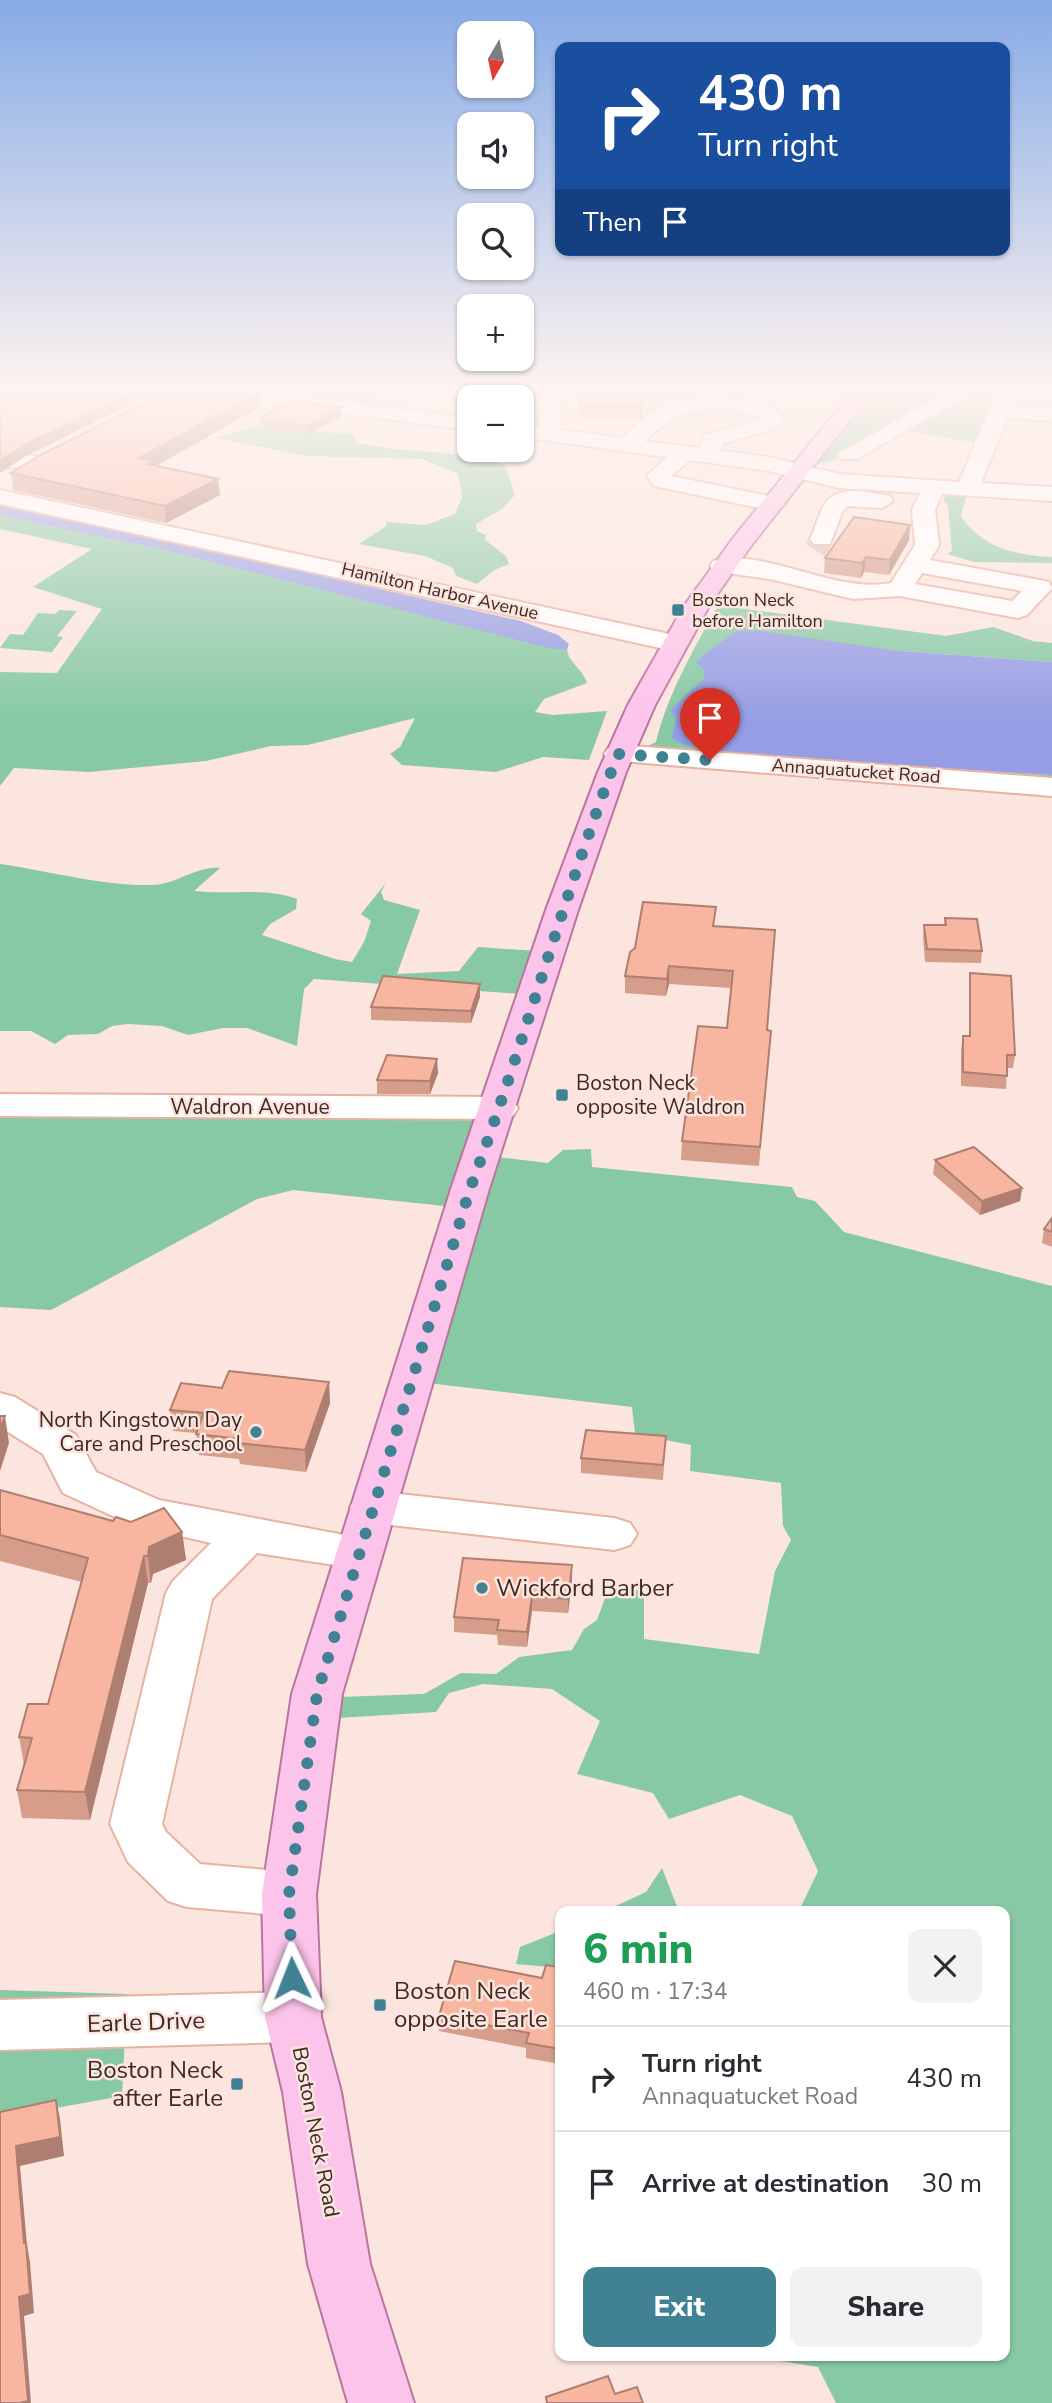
<!DOCTYPE html>
<html lang="en">
<head>
<meta charset="utf-8">
<style>
	:root { --surface:#fff; --page:#f2f2f3; --text:#2b2b33; --muted:#7c7c81; --line:#e1e1e2; --accent:#408194 }
	body { margin:0; font-family:"Nunito Sans",sans-serif; background:var(--page); color:var(--text); height:100vh; display:flex; flex-direction:column; font-size:26px; white-space:nowrap }
	* { box-sizing:border-box; margin:0 }
	p { font-size:23px; color:var(--muted) }
	.icon { flex:none; width:38px; height:38px; fill:none; stroke:currentColor; stroke-width:2; stroke-linecap:round; stroke-linejoin:round }
	.map { position:relative; flex:1; overflow:hidden }
	.drawer { position:absolute; left:555px; top:1906px; width:455px; height:455px; display:flex; flex-direction:column; background:var(--surface); border-radius:14px; box-shadow:0 2px 5px #0004 }
	.drawer>* { flex:none }
	.banner { position:absolute; left:555px; top:42px; width:455px; height:214px; border-radius:14px; box-shadow:0 2px 5px #0004; background:#1a4fa0; color:#fff; overflow:hidden }
	.needle { width:46px; rotate:189deg }
	.fabs { position:absolute; left:457px; top:21px; display:grid; gap:14px }
	.fabs a { display:grid; place-items:center; width:77px; height:77px; border-radius:14px; background:var(--surface); box-shadow:0 2px 5px #0004; font-size:35px }
	.pin { position:absolute; display:grid; place-items:center; width:60px; height:60px; color:#fff; margin:-72px -30px; border-radius:50% 50% 50% 0; rotate:-45deg; box-shadow:0 0 7px #0007 }
	.pin .icon { rotate:45deg }
	.me { position:absolute; width:77px; margin:-38px; rotate:358deg; stroke-linejoin:round; filter:drop-shadow(0 0 5px #0008) }
	.turn { display:flex; align-items:center; gap:24px; height:147px; padding:0 28px; font-size:32px }
	.turn .icon { width:91px; height:91px; stroke-width:2.5 }
	.turn b { display:block; font-size:49px; line-height:60px }
	.then { display:flex; align-items:center; height:66px; padding:0 28px; background:#0003; gap:14px; font-size:26px }
	.round { display:grid; place-items:center; flex:none; width:74px; height:74px; border-radius:14px; background:var(--page) }
	.summary { display:flex; align-items:center; justify-content:space-between; height:119px; padding:0 28px }
	h1 { font-size:42px; font-weight:800; line-height:52px; color:#1e9e55 }
	.cta { display:flex; gap:14px; margin-top:auto; padding:14px 28px }
	.cta a { flex:1; height:80px; border-radius:14px; background:var(--accent); color:#fff; font-size:28px; font-weight:800; line-height:80px; text-align:center }
	.cta a+a { background:var(--page); color:var(--text) }
	ul { padding:0; list-style:none }
	li { display:flex; align-items:center; gap:21px; height:105px; padding:0 28px; border-top:2px solid var(--line) }
	li div { flex:1 }
	li b { display:block; font-size:26px }
	li em { font-style:normal }
	.map>svg:first-child { display:block }
	.green { fill:#87c9a4 }
	.water { fill:#969de4 }
	.lines { fill:none; stroke-linecap:round; stroke-linejoin:round }
	.minor-tunnel { stroke:#d6c0b9; stroke-width:23; stroke-dasharray:23 11; stroke-linecap:butt }
	.minor-casing { stroke:#e8b2a0; stroke-width:4 }
	.major-casing { stroke:#b9759d; stroke-width:4 }
	.minor { fill:#fff; fill-rule:evenodd }
	.major { fill:#fdc4eb; fill-rule:evenodd }
	.wall { fill:#d59d8a }
	.shaded-wall { fill:#ae7f70 }
	.building { fill:#f8b6a0; stroke:#ae7f70; stroke-width:2 }
	.route { stroke:#408194; stroke-width:12; stroke-dasharray:0 21.6 }
	.poi-dot { fill:#408194; stroke:#fce5de; stroke-width:2.5 }
	.labels { text-anchor:middle; dominant-baseline:central; stroke-width:5; stroke-linejoin:round; paint-order:stroke }
	.far-street-label { font-size:18px; fill:#3f2a23; stroke:#fce5de }
	.far-poi-label { font-size:18px; fill:#3f2a23; stroke:#fce5de; text-anchor:start }
	.poi-label { font-size:21px; fill:#3f2a23; stroke:#fce5de; text-anchor:start }
	.street-label { font-size:21px; fill:#3f2a23; stroke:#fce5de }
	.near-poi-label { font-size:24px; fill:#3f2a23; stroke:#fce5de; text-anchor:start }
	.near-street-label { font-size:24px; fill:#3f2a23; stroke:#fce5de }
</style>
</head>
<body>
<div class="map">
<svg width="1052" height="2403" viewBox="0 0 1052 2403">
	<rect width="100%" height="100%" fill="#fce5de"/>
	<g class="green">
		<polygon points="464,387 518,387 518,397 473,397"/>
		<polygon points="866,387 1009,387 1001,413 983,444 896,429 834,460 813,465 805,462"/>
		<polygon points="265,423 332,433 353,433 356,442 386,448 473,456 505,465 515,495 502,509 476,524 477,531 486,535 485,540 506,556 509,564 494,570 477,584 456,576 453,568 425,556 359,544 385,527 387,522 426,525 455,514 462,497 458,474 422,459 308,456 215,438"/>
		<path d="M945 489 968 490 961 516C981 547 1016 556 1052 557V563L974 562 947 554 952 551 948 506 944 501Z"/>
		<path d="M0 514 161 549 567 650C569 663 583 669 587 683L544 699 535 712 553 715 607 711 589 760 543 757 496 772 402 765 390 754 400 747 415 718 308 745 271 746 206 761 89 772 14 768 0 786V672L57 673 102 609 33 587 92 549 0 529Z"/>
		<path d="M730 607 946 636 993 627 1033 641 1052 643V662L900 651 736 631 712 653 704 679 748 756 1052 775V788L635 752 656 742C668 694 692 652 716 609Z"/>
		<polygon points="59,610 77,611 57,636 63,637 52,652 0,648 10,634 23,635 38,613 55,614"/>
		<path d="M0 864C50 871 101 886 152 885 176 885 195 866 220 868L194 891C229 895 265 887 297 899L296 909 270 924 262 935 335 959 352 962 364 942 371 921 361 914 386 883 381 892 384 900 420 910 397 974 459 971 478 947 550 952 534 995 314 979 304 989 297 1046 247 1028H223L188 1035 162 1026 128 1024 112 1026 98 1034 68 1035 55 1044 31 1031H0Z"/>
		<polygon points="0,1106 480,1110 490,1156 548,1163 563,1150 591,1149 592,1167 792,1187 797,1197 815,1201 844,1232 1052,1286 1052,2403 836,2403 818,2367 750,2356 1004,2356 1004,1911 799,1911 818,1871 792,1816 740,1795 669,1819 653,1793 577,1774 600,1721 552,1689 483,1684 449,1693 436,1712 338,1718 339,1697 424,1694 461,1673 496,1674 519,1657 572,1650 584,1629 597,1620 605,1598 616,1590 644,1590 644,1639 759,1654 775,1571 791,1540 783,1526 781,1483 690,1471 691,1445 635,1434 632,1407 428,1383 463,1208 293,1190 257,1199 51,1310 0,1307"/>
		<polygon points="662,1868 678,1909 683,1911 605,1911 646,1892"/>
		<polygon points="560,1931 560,1968 516,1964 520,1947"/>
		<polygon points="0,1990 127,1994 122,2096 0,2118"/>
	</g>
	<g class="water">
		<polygon points="0,503 521,621 558,635 569,644 567,650 549,648 161,549 17,519 0,514"/>
		<path d="M736 631H760L900 651 1052 662V775L748 756 684 745 672 738 676 718 670 710 704 679V669L696 663C699 657 727 639 736 631Z"/>
	</g>
	<g class="lines">
		<polyline class="minor-tunnel" points="815,550 822,539"/>
		<g class="minor-casing">
			<g id="minor">
				<polygon points="176,387 232,387 469,418 469,430 186,393"/>
				<path d="M541 387H561V430L622 438C635 427 648 412 665 405 691 394 765 391 783 417L777 428 722 444 721 451 769 457 839 474 959 482 999 387H1019L1012 406 1052 409V421L1007 418 981 483 1052 487V501L942 494 935 510 939 545 930 560 1040 580 1049 582 1052 588 1027 615 1018 618 900 596 853 599 770 579 713 571 710 566 713 561C767 547 832 594 891 583L915 545 912 510 920 493 839 488 769 471 690 460 671 476 774 497 785 504 774 511 654 486 647 476 667 457 522 437V425L540 427ZM723 410 748 413 762 419 704 435 700 448 644 441 677 414ZM922 573 1022 591 1012 601 915 584Z"/>
				<polygon points="956,387 981,387 857,459 841,459 838,454"/>
				<polygon points="0,452 35,456 46,463 35,470 0,466"/>
				<polygon points="0,490 674,635 683,637 687,643 683,649 674,651 0,504"/>
				<path d="M860 491 890 496 893 501 882 508 847 506 842 512 830 544H814L810 539C824 510 819 490 860 491Z"/>
				<polygon points="618,745 1052,778 1052,796 608,760 604,754 608,748"/>
				<polygon points="0,1094 500,1097 513,1100 518,1108 513,1116 500,1119 0,1116"/>
				<polygon points="0,1393 15,1397 76,1435 96,1472 159,1500 376,1541 383,1553 376,1565 360,1569 257,1553 212,1599 162,1824 166,1832 200,1864 289,1872 308,1878 316,1894 308,1910 289,1916 187,1907 168,1901 128,1862 110,1824 166,1593 173,1581 211,1543 132,1525 63,1493 43,1454 0,1427"/>
				<polygon points="373,1491 614,1518 630,1523 637,1534 630,1545 614,1550 373,1523 357,1518 350,1507 357,1496"/>
				<polygon points="293,1992 313,2000 321,2017 313,2034 293,2042 0,2050 0,2000"/>
			</g>
		</g>
		<g class="major-casing">
			<polygon id="major" points="856,387 876,387 750,547 709,606 655,705 626,772 578,910 489,1189 342,1694 316,1894 321,2017 341,2092 370,2264 414,2403 348,2403 308,2264 283,2092 265,2017 262,1894 292,1694 451,1189 546,910 598,772 628,705 684,606 734,537"/>
		</g>
		<use href="#minor" class="minor"/>
		<use href="#major" class="major"/>
	</g>
	<g class="wall">
		<polygon points="315,387 393,387 366,402 313,395 312,388"/>
		<polygon points="577,387 742,387 742,396 709,394 657,398 657,403 643,403 643,416 640,418 580,418"/>
		<polygon points="259,392 260,407 156,466 220,495 166,523 13,490 11,473"/>
		<polygon points="341,416 307,435 262,427 261,418"/>
		<polygon points="910,525 909,540 889,575 864,572 861,578 824,573 825,558"/>
		<polygon points="945,918 982,951 981,963 925,962 923,937 924,925 944,925"/>
		<polygon points="715,926 767,1030 771,1031 759,1166 681,1160 682,1141 727,1028 731,988 669,984 666,996 625,993 625,976"/>
		<polygon points="970,973 1015,1055 1013,1068 1007,1068 1006,1089 961,1086 961,1049 963,1036 969,1036 969,986"/>
		<polygon points="480,997 471,1023 371,1020 371,1007"/>
		<polygon points="438,1073 430,1094 377,1094 377,1080"/>
		<polygon points="935,1160 1022,1188 1020,1201 980,1215 933,1174"/>
		<polygon points="1052,1218 1052,1247 1042,1243 1044,1229"/>
		<polygon points="329,1382 330,1403 306,1472 240,1464 239,1459 199,1455 196,1433 173,1431 170,1410 222,1388"/>
		<polygon points="666,1436 663,1480 581,1473 581,1458"/>
		<polygon points="0,1490 113,1521 131,1522 182,1532 186,1560 153,1574 151,1583 148,1583 90,1820 22,1818 17,1790 24,1765 19,1737 48,1704 82,1582 0,1561"/>
		<polygon points="572,1565 572,1580 568,1613 532,1611 527,1647 498,1645 497,1635 454,1632 454,1617"/>
		<polygon points="560,1967 560,2064 526,2058 526,2048 439,2031 439,2016 542,1978"/>
	</g>
	<g class="shaded-wall">
		<polygon points="144,387 165,387 26,456 0,473 0,461 24,445"/>
		<polygon points="381,387 393,387 366,402 366,395"/>
		<polygon points="656,387 709,387 709,394 657,398"/>
		<polygon points="259,392 260,407 154,467 139,458"/>
		<polygon points="643,403 643,416 640,418 641,405"/>
		<polygon points="341,407 341,416 307,435 307,426"/>
		<polygon points="218,479 220,495 166,523 165,506"/>
		<polygon points="910,525 909,540 889,575 890,560"/>
		<polygon points="866,557 864,572 861,578 862,563"/>
		<polygon points="669,966 669,984 666,996 667,979"/>
		<polygon points="480,984 480,997 471,1023 471,1011"/>
		<polygon points="437,1059 438,1073 430,1094 430,1081"/>
		<polygon points="1022,1188 1020,1201 980,1215 982,1201"/>
		<polygon points="329,1382 330,1403 306,1472 305,1450"/>
		<polygon points="5,1416 9,1443 0,1471 0,1429"/>
		<polygon points="182,1532 186,1560 153,1574 151,1583 148,1556 149,1547"/>
		<polygon points="144,1556 148,1583 90,1820 85,1792"/>
		<polygon points="572,1565 572,1580 568,1613 568,1599"/>
		<polygon points="532,1596 532,1611 527,1647 527,1632"/>
		<polygon points="56,2100 60,2119 64,2156 20,2166 27,2245 30,2262 34,2313 24,2316 31,2403 20,2403 19,2297 24,2243 16,2146"/>
	</g>
	<g class="building">
		<polygon points="0,387 144,387 24,445 0,461"/>
		<polygon points="175,387 229,387 259,392 139,458 154,461 148,464 218,479 165,506 11,473 42,454"/>
		<polygon points="315,387 381,387 366,395 312,388"/>
		<polygon points="579,387 657,387 657,390 641,390 643,403 641,405 580,405"/>
		<polygon points="290,400 341,407 307,426 261,418"/>
		<polygon points="854,517 910,525 890,560 866,557 862,563 825,558"/>
		<polygon points="643,902 716,907 713,926 775,930 767,1030 771,1031 760,1147 682,1141 698,1026 727,1028 733,971 669,966 667,979 625,976 630,952 635,948"/>
		<polygon points="945,918 977,919 982,951 927,949 924,925 946,925"/>
		<polygon points="970,973 1011,976 1015,1055 1007,1055 1007,1076 963,1072 963,1036 970,1036"/>
		<polygon points="383,976 480,984 471,1011 371,1007"/>
		<polygon points="387,1055 437,1059 430,1081 377,1080"/>
		<polygon points="974,1147 1022,1188 982,1201 935,1160"/>
		<polygon points="1052,1218 1052,1232 1044,1229"/>
		<polygon points="229,1371 329,1382 305,1450 238,1443 240,1439 196,1434 204,1413 170,1410 181,1383 222,1388"/>
		<polygon points="0,1416 5,1416 0,1429"/>
		<polygon points="586,1430 666,1436 663,1465 581,1458"/>
		<polygon points="0,1490 113,1521 116,1517 131,1522 164,1508 182,1532 149,1547 148,1556 144,1556 85,1792 17,1790 32,1738 19,1737 28,1704 48,1704 88,1558 0,1535"/>
		<polygon points="463,1558 572,1565 568,1599 532,1596 527,1632 497,1630 499,1620 454,1617"/>
		<polygon points="455,1961 542,1978 546,1965 560,1967 560,2049 526,2043 529,2033 439,2016"/>
		<polygon points="56,2100 60,2137 16,2146 24,2243 26,2243 30,2294 19,2297 28,2401 20,2403 0,2403 0,2112"/>
		<polygon points="608,2376 615,2394 637,2387 643,2403 547,2403 546,2397"/>
	</g>
	<linearGradient id="sky" x2="0" y2="1"><stop stop-color="#87abe6"/><stop offset="0.54" stop-color="#fef3f0"/><stop offset="1" stop-color="#fef3f0" stop-opacity="0"/></linearGradient>
	<rect width="1052" height="723" fill="url(#sky)"/>
	<g class="lines">
		<path class="route" d="M292 1978 289 1894 317 1694 470 1189C524 1045 563 897 618 754L710 760"/>
	</g>
	<g class="poi-dot">
		<rect x="671" y="603" width="14" height="14" rx="3.5"/>
		<rect x="555" y="1088" width="14" height="14" rx="3.5"/>
		<circle cx="256" cy="1432" r="7"/>
		<circle cx="482" cy="1588" r="7"/>
		<rect x="373" y="1998" width="14" height="14" rx="3.5"/>
		<rect x="230" y="2077" width="14" height="14" rx="3.5"/>
	</g>
	<g class="labels">
		<g class="far-street-label">
			<text transform="translate(440 591) rotate(13)">Hamilton Harbor Avenue</text>
			<text transform="translate(856 771) rotate(4)">Annaquatucket Road</text>
		</g>
		<g class="far-poi-label">
			<text x="692" y="600">Boston Neck<tspan x="692" dy="21">before Hamilton</tspan></text>
		</g>
		<g class="poi-label">
			<text x="576" y="1083">Boston Neck<tspan x="576" dy="24">opposite Waldron</tspan></text>
			<text x="242" y="1420" text-anchor="end">North Kingstown Day<tspan x="242" dy="24">Care and Preschool</tspan></text>
		</g>
		<g class="street-label">
			<text x="250" y="1107">Waldron Avenue</text>
			<text transform="translate(316 2132) rotate(79)">Boston Neck Road</text>
		</g>
		<g class="near-poi-label">
			<text x="496" y="1588">Wickford Barber</text>
			<text x="394" y="1991">Boston Neck<tspan x="394" dy="28">opposite Earle</tspan></text>
			<text x="223" y="2070" text-anchor="end">Boston Neck<tspan x="223" dy="28">after Earle</tspan></text>
		</g>
		<g class="near-street-label">
			<text transform="translate(146 2022) rotate(-2)">Earle Drive</text>
		</g>
	</g>
</svg>
<div class="fabs">
<a><svg class="needle" viewBox="-14 -14 28 28"><path d="M0-13l5 13h-10z" fill="#e53935"/><path d="M0 13l5-13h-10z" fill="#7c7c81"/></svg></a>
<a><svg class="icon" aria-label="sound" viewBox="0 0 24 24"><path d="M4 9h4l5-4v14l-5-4H4zM17 9q2 3 0 6"/></svg></a>
<a><svg class="icon" aria-label="search" viewBox="0 0 24 24"><circle cx="10" cy="10" r="6"/><path d="M15 15l6 6"/></svg></a>
<a>+</a>
<a>−</a>
</div>
<div class="pin" style="left:710px;top:760px;background:#d93025"><svg class="icon" aria-label="arrive" viewBox="0 0 24 24"><path d="M6 21V4h12l-3 4 3 4H6"/></svg></div>
<svg class="me" style="left:292px;top:1978px" viewBox="-20 -20 40 40"><path d="M0-17L14 15 0 8-14 15z" fill="#408194" stroke="#fff" stroke-width="4"/></svg>
<div class="banner">
<div class="turn"><svg class="icon" aria-label="right" viewBox="0 0 24 24"><path d="M7 20v-9h11M14 6l5 5-5 5"/></svg><div><b>430 m</b>Turn right</div></div>
<div class="then">Then<svg class="icon" aria-label="arrive" viewBox="0 0 24 24"><path d="M6 21V4h12l-3 4 3 4H6"/></svg></div>
</div>
<section class="drawer">
<div class="summary"><div><h1>6 min</h1><p>460 m · 17:34</p></div><a class="round"><svg class="icon" aria-label="close" viewBox="0 0 24 24"><path d="M6 6l12 12M18 6L6 18"/></svg></a></div>
<ul>
<li><svg class="icon" aria-label="right" viewBox="0 0 24 24"><path d="M7 20v-9h11M14 6l5 5-5 5"/></svg><div><b>Turn right</b><p>Annaquatucket Road</p></div><em>430 m</em></li>
<li><svg class="icon" aria-label="arrive" viewBox="0 0 24 24"><path d="M6 21V4h12l-3 4 3 4H6"/></svg><div><b>Arrive at destination</b></div><em>30 m</em></li>
</ul>
<div class="cta"><a>Exit</a><a>Share</a></div>
</section>
</div>
</body>
</html>
